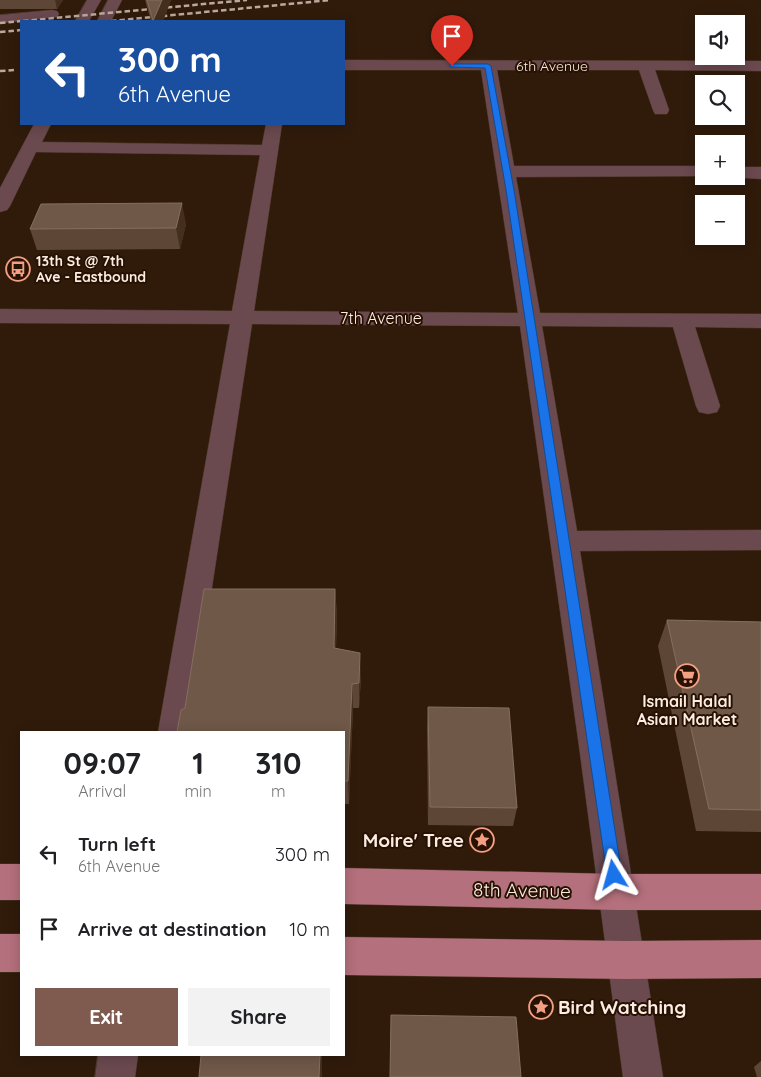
<!DOCTYPE html>
<html lang="en">
<head>
<meta charset="utf-8">
<style>
	:root { --surface:#fff; --page:#f2f2f2; --text:#202124; --muted:#757577; --accent:#7f5a4f }
	body { margin:0; font-family:Quicksand,sans-serif; background:var(--page); color:var(--text); height:100vh; display:flex; flex-direction:column; font-size:19px; white-space:nowrap }
	* { box-sizing:border-box; margin:0 }
	p { font-size:16px; color:var(--muted) }
	.icon { flex:none; width:28px; height:28px; fill:none; stroke:currentColor; stroke-width:2; stroke-linecap:round; stroke-linejoin:round }
	.map { position:relative; flex:1; overflow:hidden }
	.side { position:absolute; left:20px; top:731px; width:325px; height:325px; display:flex; flex-direction:column; background:var(--surface); border-radius:0px; box-shadow:0 2px 12px #0003 }
	.side>* { flex:none }
	.banner { position:absolute; left:20px; top:20px; width:325px; height:105px; border-radius:0px; box-shadow:0 2px 12px #0003; background:#1a4fa0; color:#fff; overflow:hidden }
	.buttons { position:absolute; left:695px; top:15px; display:grid; gap:10px }
	.buttons a { display:grid; place-items:center; width:50px; height:50px; border-radius:0px; background:var(--surface); box-shadow:0 2px 12px #0003; font-size:25px }
	.pin { position:absolute; display:grid; place-items:center; width:42px; height:42px; color:#fff; margin:-51px -21px; border-radius:50% 50% 50% 0; rotate:-45deg; box-shadow:0 0 5px #0007 }
	.pin .icon { rotate:45deg }
	.me { position:absolute; width:55px; margin:-28px; rotate:352deg; stroke-linejoin:round; filter:drop-shadow(0 0 4px #0008) }
	.turn { display:flex; align-items:center; gap:18px; height:105px; padding:0 15px; font-size:22px }
	.turn .icon { width:65px; height:65px; stroke-width:2.5 }
	.turn b { display:block; font-size:35px; line-height:42px }
	.eta { display:flex; justify-content:space-evenly; align-items:center; height:85px; text-align:center }
	.eta b { font-size:30px; font-weight:700; line-height:35px }
	.button { display:flex; gap:10px; margin-top:auto; padding:10px 15px }
	.button a { flex:1; height:58px; border-radius:0px; background:var(--accent); color:#fff; font-size:20px; font-weight:700; line-height:58px; text-align:center }
	.button a+a { background:var(--page); color:var(--text) }
	ul { padding:0; list-style:none }
	li { display:flex; align-items:center; gap:15px; height:75px; padding:0 15px }
	li div { flex:1 }
	li b { display:block; font-size:19px }
	li em { font-style:normal }
	.map>svg:first-child { display:block }
	.lines { fill:none; stroke-linecap:round; stroke-linejoin:round }
	.minor-casing { stroke:#4d3829; stroke-width:1 }
	.major-casing { stroke:#4d3829; stroke-width:1 }
	.minor { fill:#6a494f; fill-rule:evenodd }
	.major { fill:#b4707c; fill-rule:evenodd }
	.rail { stroke:#bba99d; stroke-width:2.5; stroke-dasharray:5.5 3; stroke-linecap:butt }
	.wall { fill:#5e4636 }
	.shaded-wall { fill:#442e1d }
	.building { fill:#6f5848; stroke:#856f60 }
	.route { fill:#1a73e8; stroke:#114b97 }
	.labels { text-anchor:middle; dominant-baseline:central; stroke-width:4; stroke-linejoin:round; paint-order:stroke }
	.far-street-label { font-size:14px; fill:#fcece2; stroke:#261103 }
	.far-poi-label { font-size:14px; font-weight:bold; fill:#fcece2; stroke:#261103; text-anchor:start }
	.street-label { font-size:16px; fill:#fcece2; stroke:#261103 }
	.poi-label { font-size:16px; font-weight:bold; fill:#fcece2; stroke:#261103 }
	.near-poi-label { font-size:19px; font-weight:bold; fill:#fcece2; stroke:#261103; text-anchor:end }
	.near-street-label { font-size:19px; fill:#fcece2; stroke:#261103 }
</style>
</head>
<body>
<div class="map">
<svg width="761" height="1077" viewBox="0 0 761 1077">
	<rect width="100%" height="100%" fill="#301b0b"/>
	<g class="lines">
		<g class="minor-casing">
			<g id="minor">
				<polygon points="87,0 101,0 89,21 75,21"/>
				<polygon points="108,0 122,0 111,21 97,21"/>
				<polygon points="52,10 57,11 59,14 57,17 0,23 0,15"/>
				<polygon points="344,60 761,61 761,71 655,70 669,110 667,114 655,114 653,110 639,70 497,70 514,166 704,166 704,176 709,176 516,177 540,313 761,314 761,328 695,327 720,406 717,412 708,414 699,412 696,406 673,327 542,326 577,531 761,530 761,550 580,551 663,1077 623,1077 579,746 520,326 252,324 190,732 158,732 230,324 0,323 0,309 232,311 260,155 36,152 10,206 7,210 0,212 0,188 34,124 51,124 42,142 262,145 266,124 282,124 254,311 518,313 481,70 344,70"/>
				<polygon points="736,167 761,167 761,179 729,177 736,176"/>
				<polygon points="98,1055 138,1055 135,1077 95,1077"/>
			</g>
		</g>
		<g class="major-casing">
			<g id="major">
				<rect x="0" y="864" width="21" height="36"/>
				<polygon points="344,868 617,874 761,874 761,910 617,910 344,904"/>
				<rect x="0" y="934" width="21" height="38"/>
				<polygon points="344,937 626,941 761,940 761,978 626,979 344,975"/>
			</g>
		</g>
		<use href="#minor" class="minor"/>
		<use href="#major" class="major"/>
		<g class="rail">
			<polyline points="23,21 247,0"/>
			<polyline points="111,21 331,0"/>
			<polyline points="0,23 21,21"/>
			<polyline points="0,32 21,30"/>
			<polyline points="0,71 15,70"/>
		</g>
	</g>
	<g class="wall">
		<polygon points="0,0 63,0 57,9 0,9"/>
		<polygon points="145,0 171,0 163,21 151,21"/>
		<polygon points="186,224 180,249 37,250 30,229"/>
		<polygon points="335,589 337,615 336,649 361,678 359,708 353,708 349,804 344,804 344,732 185,708"/>
		<polygon points="667,620 761,622 761,832 696,831 658,646"/>
		<polygon points="428,707 517,808 513,826 428,825 427,727"/>
		<polygon points="761,1061 761,1077 757,1077 754,1067"/>
	</g>
	<g class="shaded-wall">
		<polygon points="55,0 63,0 57,9"/>
		<polygon points="162,0 171,0 163,21 153,21"/>
		<polygon points="182,203 186,224 180,249 176,228"/>
		<polygon points="335,589 337,615 335,673 334,648"/>
		<polygon points="360,653 361,678 359,708 359,683"/>
		<polygon points="352,684 353,708 349,804 348,781"/>
		<polygon points="320,1055 322,1055 322,1077 319,1077"/>
	</g>
	<g class="building">
		<polygon points="147,0 162,0 153,21"/>
		<polygon points="182,203 176,228 30,229 41,204"/>
		<polygon points="204,589 335,589 334,648 360,653 359,683 352,684 348,781 344,781 344,732 177,732 181,710 185,708"/>
		<polygon points="667,620 761,622 761,810 709,809"/>
		<polygon points="428,707 509,708 517,808 430,807"/>
		<polygon points="391,1015 516,1017 521,1077 390,1077"/>
		<polygon points="201,1055 320,1055 319,1077 199,1077"/>
	</g>
	<polygon class="route" points="450,64 488,64 491,66 514,190 622,875 620,880 614,882 609,880 607,875 506,190 485,68 452,67 450,67"/>
	<defs>
		<g id="bus-ring" transform="scale(1.25)"><circle r="9.5" fill="#261103" stroke="#f39f83" stroke-width="1.5"/><path d="M-5-6H5V4H4V6H2V4H-2V6H-4V4H-5ZM-3.5-4V0h7V-4ZM-3.5 1.2v1.5H-2V1.2ZM2 1.2v1.5H3.5V1.2Z" fill="#f39f83"/></g>
		<g id="supermarket-ring" transform="scale(1.25)"><circle r="9.5" fill="#261103" stroke="#f39f83" stroke-width="1.5"/><path d="M-6-5.5h2.5l.6 2H6L4.5 2H-2.5L-4.4-4H-6ZM-1.5 3.2a1.3 1.3 0 1 0 .1 0ZM3 3.2a1.3 1.3 0 1 0 .1 0Z" fill="#f39f83"/></g>
		<g id="sight-ring" transform="scale(1.25)"><circle r="9.5" fill="#261103" stroke="#f39f83" stroke-width="1.5"/><path d="M0-6L1.8-2.2L6-1.7L2.9 1.2L3.7 5.4L0 3.3L-3.7 5.4L-2.9 1.2L-6-1.7L-1.8-2.2Z" fill="#f39f83"/></g>
	</defs>
	<g fill-rule="evenodd">
		<use href="#bus-ring" x="18" y="269"/>
		<use href="#supermarket-ring" x="687" y="676"/>
		<use href="#sight-ring" x="482" y="840"/>
		<use href="#sight-ring" x="541" y="1007"/>
	</g>
	<g class="labels">
		<g class="far-street-label">
			<text x="552" y="66">6th Avenue</text>
		</g>
		<g class="far-poi-label">
			<text x="36" y="261">13th St @ 7th<tspan x="36" dy="16">Ave - Eastbound</tspan></text>
		</g>
		<g class="street-label">
			<text x="381" y="318">7th Avenue</text>
		</g>
		<g class="poi-label">
			<text x="687" y="701">Ismail Halal<tspan x="687" dy="18">Asian Market</tspan></text>
		</g>
		<g class="near-poi-label">
			<text x="464" y="840">Moire' Tree</text>
			<text x="558" y="1007" text-anchor="start">Bird Watching</text>
		</g>
		<g class="near-street-label">
			<text transform="translate(522 890) rotate(1)">8th Avenue</text>
		</g>
	</g>
</svg>
<div class="buttons">
<a><svg class="icon" aria-label="sound" viewBox="0 0 24 24"><path d="M4 9h4l5-4v14l-5-4H4zM17 9q2 3 0 6"/></svg></a>
<a><svg class="icon" aria-label="search" viewBox="0 0 24 24"><circle cx="10" cy="10" r="6"/><path d="M15 15l6 6"/></svg></a>
<a>+</a>
<a>−</a>
</div>
<div class="pin" style="left:452px;top:66px;background:#d93025"><svg class="icon" aria-label="arrive" viewBox="0 0 24 24"><path d="M6 21V4h12l-3 4 3 4H6"/></svg></div>
<svg class="me" style="left:614px;top:875px" viewBox="-20 -20 40 40"><path d="M0-17L14 15 0 8-14 15z" fill="#1a73e8" stroke="#fff" stroke-width="4"/></svg>
<div class="banner">
<div class="turn"><svg class="icon" aria-label="left" viewBox="0 0 24 24"><path d="M17 20v-9H6M10 6l-5 5 5 5"/></svg><div><b>300 m</b>6th Avenue</div></div>
</div>
<section class="side">
<div class="eta">
<div><b>09:07</b><p>Arrival</p></div>
<div><b>1</b><p>min</p></div>
<div><b>310</b><p>m</p></div>
</div>
<ul>
<li><svg class="icon" aria-label="left" viewBox="0 0 24 24"><path d="M17 20v-9H6M10 6l-5 5 5 5"/></svg><div><b>Turn left</b><p>6th Avenue</p></div><em>300 m</em></li>
<li><svg class="icon" aria-label="arrive" viewBox="0 0 24 24"><path d="M6 21V4h12l-3 4 3 4H6"/></svg><div><b>Arrive at destination</b></div><em>10 m</em></li>
</ul>
<div class="button"><a>Exit</a><a>Share</a></div>
</section>
</div>
</body>
</html>
